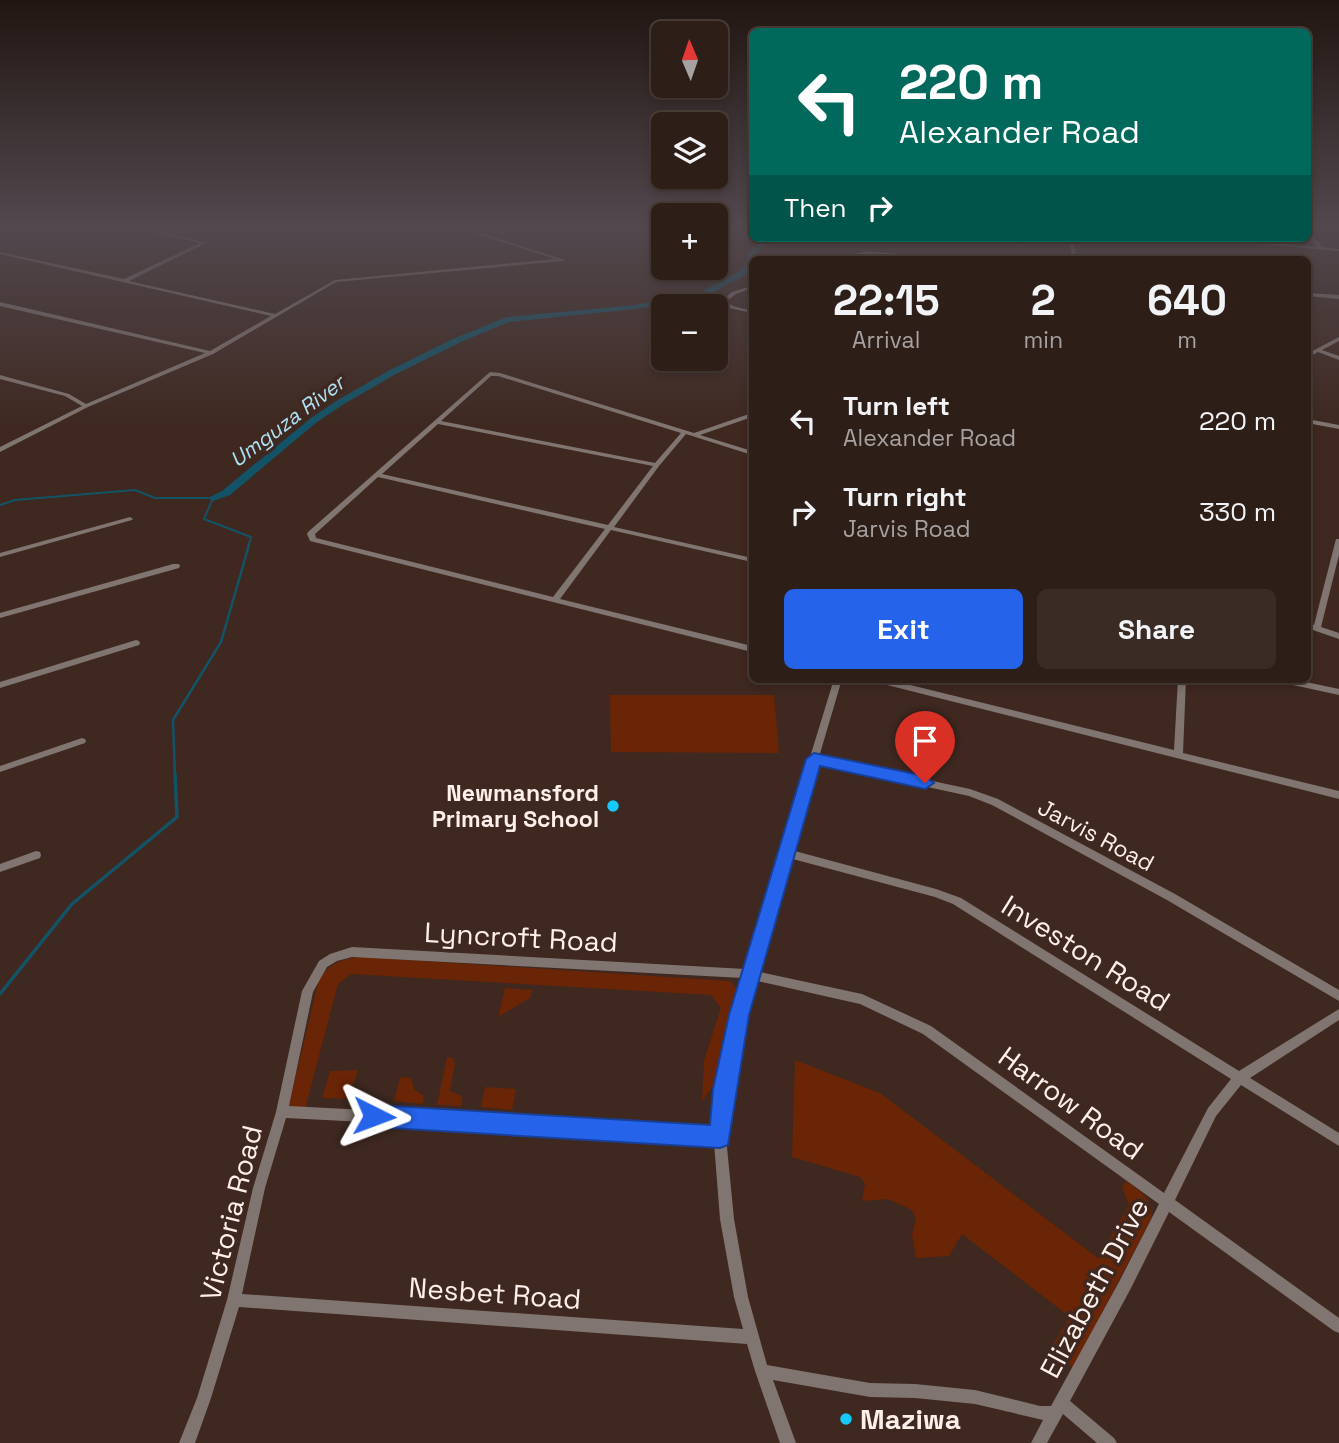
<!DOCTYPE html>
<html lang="en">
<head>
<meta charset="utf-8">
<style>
	:root { --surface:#2e1e18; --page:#3a2b25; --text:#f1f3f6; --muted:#a7a2a2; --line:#493c37; --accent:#2563eb }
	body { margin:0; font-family:"Space Grotesk",sans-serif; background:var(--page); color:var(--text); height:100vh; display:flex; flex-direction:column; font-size:26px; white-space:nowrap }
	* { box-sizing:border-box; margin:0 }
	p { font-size:23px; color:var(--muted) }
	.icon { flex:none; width:38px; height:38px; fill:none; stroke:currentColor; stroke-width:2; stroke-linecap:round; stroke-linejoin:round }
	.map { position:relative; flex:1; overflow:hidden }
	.side { position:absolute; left:749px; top:256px; width:562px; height:427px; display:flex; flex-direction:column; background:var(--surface); border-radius:10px; box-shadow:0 4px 10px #0003,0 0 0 2px var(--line) }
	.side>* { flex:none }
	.hud { position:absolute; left:749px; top:28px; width:562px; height:214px; border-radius:10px; box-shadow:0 4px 10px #0003,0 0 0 2px var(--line); background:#00695c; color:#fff; overflow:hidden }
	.needle { width:46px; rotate:358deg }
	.tools { position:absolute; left:651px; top:21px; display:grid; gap:14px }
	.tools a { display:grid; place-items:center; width:77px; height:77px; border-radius:10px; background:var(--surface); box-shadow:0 4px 10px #0003,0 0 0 2px var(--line); font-size:35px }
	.pin { position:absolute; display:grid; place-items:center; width:60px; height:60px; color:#fff; margin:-72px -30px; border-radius:50% 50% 50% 0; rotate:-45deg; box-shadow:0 0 7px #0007 }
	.pin .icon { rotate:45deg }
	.me { position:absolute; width:77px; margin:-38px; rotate:93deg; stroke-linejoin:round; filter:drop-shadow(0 0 5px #0008) }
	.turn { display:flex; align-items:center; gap:24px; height:147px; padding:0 35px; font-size:32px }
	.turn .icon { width:91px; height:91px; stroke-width:2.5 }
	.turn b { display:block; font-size:49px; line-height:60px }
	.then { display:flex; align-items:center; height:66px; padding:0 35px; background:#0003; gap:14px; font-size:26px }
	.eta { display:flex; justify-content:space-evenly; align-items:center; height:119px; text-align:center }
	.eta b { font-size:42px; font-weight:800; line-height:49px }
	.button { display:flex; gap:14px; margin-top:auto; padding:14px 35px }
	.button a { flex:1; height:80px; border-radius:10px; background:var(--accent); color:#fff; font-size:28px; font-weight:800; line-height:80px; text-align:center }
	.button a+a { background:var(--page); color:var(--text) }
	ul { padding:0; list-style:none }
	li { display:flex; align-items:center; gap:21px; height:91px; padding:0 35px }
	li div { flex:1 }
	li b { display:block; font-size:26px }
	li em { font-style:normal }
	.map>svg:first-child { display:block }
	.green { fill:#6a2406 }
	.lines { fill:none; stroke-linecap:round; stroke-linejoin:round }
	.stream-far2 { stroke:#135367; stroke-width:2 }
	.stream-far1 { stroke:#135367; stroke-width:2.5 }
	.stream { stroke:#135367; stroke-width:3.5 }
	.river { fill:#135367; fill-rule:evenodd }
	.minor { fill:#817571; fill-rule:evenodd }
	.route { fill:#2563eb; stroke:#184099; stroke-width:2 }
	.poi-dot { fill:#15cafb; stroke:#3e2820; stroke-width:2.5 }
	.labels { text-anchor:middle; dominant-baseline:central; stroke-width:7; stroke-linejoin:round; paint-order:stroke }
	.far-water-label { font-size:21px; font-style:italic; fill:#aee1f5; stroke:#3e2820 }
	.poi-label { font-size:23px; font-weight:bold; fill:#feefea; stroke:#3e2820; text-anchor:end }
	.street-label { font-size:23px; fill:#feefea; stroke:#3e2820 }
	.near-street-label { font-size:28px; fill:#feefea; stroke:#3e2820 }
	.near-poi-label { font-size:28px; font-weight:bold; fill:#feefea; stroke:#3e2820; text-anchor:start }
</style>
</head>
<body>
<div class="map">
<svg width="1339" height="1443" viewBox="0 0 1339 1443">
	<rect width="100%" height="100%" fill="#3e2820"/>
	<g class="green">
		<polygon points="610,695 774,695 779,753 611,752"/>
		<path d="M361 957 730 981 739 991 718 1080 702 1101 704 1060 721 1008 711 995 351 974 338 984 305 1109H288L319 979C331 963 341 959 361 957Z"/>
		<polygon points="505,988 533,990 530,998 498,1017"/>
		<polygon points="447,1057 453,1058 455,1064 450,1091 462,1096 462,1106 437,1105"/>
		<path d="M795 1060 880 1093 1098 1258 1129 1205 1122 1187 1126 1181C1141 1192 1152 1198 1152 1217L1073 1368 1050 1350 1070 1317 962 1234 949 1256 916 1258 912 1234 916 1219 912 1210 888 1199 862 1201 865 1184 860 1177 792 1157Z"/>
		<polygon points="358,1070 348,1099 322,1098 330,1071"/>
		<polygon points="400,1077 411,1078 414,1089 424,1096 423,1104 394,1101"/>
		<polygon points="485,1087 516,1089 512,1110 481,1107"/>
	</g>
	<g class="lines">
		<polyline class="stream-far2" points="0,505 15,500 135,490 155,498 213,498 204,519 251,537 248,547"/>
		<polyline class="stream-far1" points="175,776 173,720 221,642 249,545"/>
		<polyline class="stream" points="0,994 72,904 177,817 175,774"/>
		<polygon class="river" points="764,238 772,238 755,256 752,267 747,274 704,297 635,309 509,322 461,342 394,375 344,404 317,422 230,495 213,501 208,498 222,491 311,418 338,400 388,371 455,338 507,317 635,305 699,293 741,270 746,265 748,253"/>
		<g class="minor">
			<polygon points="134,225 206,243 129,281 275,314 335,280 556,259 449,225 456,225 565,260 563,261 336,282 213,354 88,407 0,452 0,447 82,406 65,396 0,379 0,375 69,394 86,404 205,353 0,306 0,302 210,351 271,316 0,254 0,252 124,279 200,243 134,227"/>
			<polygon points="716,229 731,232 731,233 729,234 716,231"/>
			<polygon points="1307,229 1322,247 1339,249 1339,251 1203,239 1201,238 1218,238 1317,247 1307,233"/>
			<polygon points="1070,238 1074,238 1076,259 1072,259"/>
			<path d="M866 251 941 258 943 259C918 259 894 254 869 254 858 253 847 259 836 259Z"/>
			<polygon points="752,286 752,288 736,294 727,301 733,306 752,311 752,313 729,308 721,301 732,292"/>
			<polygon points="1307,293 1339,295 1339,299 1307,296"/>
			<polygon points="1339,337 1339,341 1322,350 1339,356 1339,360 1318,352 1307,358 1307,354"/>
			<path d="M490 372 500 373 694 433 752 413V417L700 435 752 451V455L686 434 659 466 614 527 752 558V562L611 530 560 599 752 646V652L310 541 307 534 308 532ZM491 376H498L681 433 655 463 441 421ZM438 424 653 466 608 525 382 474ZM378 477 605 529 553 597 316 538 315 534Z"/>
			<polygon points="1307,419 1339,425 1339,429 1307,423"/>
			<polygon points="130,517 133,519 132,520 0,557 0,553"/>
			<polygon points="1336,539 1339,539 1339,555 1321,627 1339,633 1339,639 1307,628 1307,623 1314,625"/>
			<polygon points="173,564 179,564 180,566 179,568 0,618 0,613"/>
			<polygon points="136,640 139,641 140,643 139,645 0,688 0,682"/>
			<path d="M834 679H842L819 757 970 789 998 799 1175 894 1339 990V1001L1167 900 992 805 969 796 817 763 791 850 936 889 961 898 1239 1071 1339 1009V1020L1250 1078 1339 1133V1146L1241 1085 1216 1116 1175 1200 1339 1318V1333L1334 1331 1169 1212 1130 1290 1070 1401 1114 1438 1117 1443H1097L1063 1414 1047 1443H1031L1043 1420 975 1404 915 1398 870 1397 773 1380 796 1443H780L755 1371 747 1344 239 1307 211 1398 195 1443H179L197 1398 227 1300 253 1188 276 1112 302 991 319 961 330 954 352 947 745 969ZM789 858 935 897 953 904 1231 1079 1208 1108 1164 1193 931 1026 862 994 755 971ZM352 957 743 978 718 1089 714 1130 561 1120 289 1106 313 992 327 967 337 961ZM753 980 860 1004 923 1034 1159 1204 1120 1280 1051 1406H1040L975 1390 915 1384 870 1383 767 1365 748 1297 734 1219 726 1137 730 1089ZM286 1118 561 1132 714 1143 720 1219 734 1297 743 1329 242 1294 265 1188Z"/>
			<polygon points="871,679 886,679 1174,750 1178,679 1186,679 1183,753 1339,791 1339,799 875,682"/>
			<polygon points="1275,679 1292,679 1339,689 1339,695 1279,682"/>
			<polygon points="82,738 85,739 86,741 85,743 0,772 0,766"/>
			<polygon points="36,851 40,852 41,855 40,858 0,872 0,864"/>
		</g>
	</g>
	<linearGradient id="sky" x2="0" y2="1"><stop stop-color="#221612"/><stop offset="0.53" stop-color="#52484e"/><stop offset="1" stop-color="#52484e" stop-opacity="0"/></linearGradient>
	<rect width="1339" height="427" fill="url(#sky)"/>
	<polygon class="route" points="814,753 925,776 934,783 925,789 820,766 749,1015 728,1145 720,1148 374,1127 366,1123 363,1116 366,1108 374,1105 710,1125 713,1089 729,1015 806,759"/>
	<g class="poi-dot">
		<circle cx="613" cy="806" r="7"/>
		<circle cx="846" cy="1419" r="7"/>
	</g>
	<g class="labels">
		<g class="far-water-label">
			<text transform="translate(287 421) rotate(-37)">Umguza River</text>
		</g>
		<g class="poi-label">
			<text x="599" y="793">Newmansford<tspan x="599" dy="26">Primary School</tspan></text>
		</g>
		<g class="street-label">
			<text transform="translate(1096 835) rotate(28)">Jarvis Road</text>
		</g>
		<g class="near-street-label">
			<text transform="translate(521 937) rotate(3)">Lyncroft Road</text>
			<text transform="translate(1086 953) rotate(32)">Investon Road</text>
			<text transform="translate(1071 1103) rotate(36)">Harrow Road</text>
			<text transform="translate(231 1213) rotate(-76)">Victoria Road</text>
			<text transform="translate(1094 1288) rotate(-62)">Elizabeth Drive</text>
			<text transform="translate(495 1293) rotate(4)">Nesbet Road</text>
		</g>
		<g class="near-poi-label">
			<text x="860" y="1419">Maziwa</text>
		</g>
	</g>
</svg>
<div class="tools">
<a><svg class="needle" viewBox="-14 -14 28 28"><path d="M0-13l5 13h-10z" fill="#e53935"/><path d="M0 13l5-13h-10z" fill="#a7a2a2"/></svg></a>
<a><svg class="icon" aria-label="layers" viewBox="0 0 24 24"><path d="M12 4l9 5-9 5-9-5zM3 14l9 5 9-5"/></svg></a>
<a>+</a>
<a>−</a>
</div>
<div class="pin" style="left:925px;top:783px;background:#d93025"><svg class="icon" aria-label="arrive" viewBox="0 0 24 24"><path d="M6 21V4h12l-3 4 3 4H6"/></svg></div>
<svg class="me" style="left:374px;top:1116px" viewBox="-20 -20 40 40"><path d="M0-17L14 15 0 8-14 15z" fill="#2563eb" stroke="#fff" stroke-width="4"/></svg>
<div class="hud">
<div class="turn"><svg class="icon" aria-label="left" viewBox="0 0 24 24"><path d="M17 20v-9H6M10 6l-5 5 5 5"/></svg><div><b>220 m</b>Alexander Road</div></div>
<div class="then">Then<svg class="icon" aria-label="right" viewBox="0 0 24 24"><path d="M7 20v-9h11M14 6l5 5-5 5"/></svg></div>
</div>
<section class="side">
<div class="eta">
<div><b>22:15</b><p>Arrival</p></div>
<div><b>2</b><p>min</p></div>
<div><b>640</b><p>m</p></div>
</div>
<ul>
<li><svg class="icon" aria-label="left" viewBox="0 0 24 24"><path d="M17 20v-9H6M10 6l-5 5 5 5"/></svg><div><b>Turn left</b><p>Alexander Road</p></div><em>220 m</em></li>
<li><svg class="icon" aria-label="right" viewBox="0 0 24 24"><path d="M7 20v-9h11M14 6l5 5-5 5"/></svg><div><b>Turn right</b><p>Jarvis Road</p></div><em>330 m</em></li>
</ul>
<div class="button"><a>Exit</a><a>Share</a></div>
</section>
</div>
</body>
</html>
